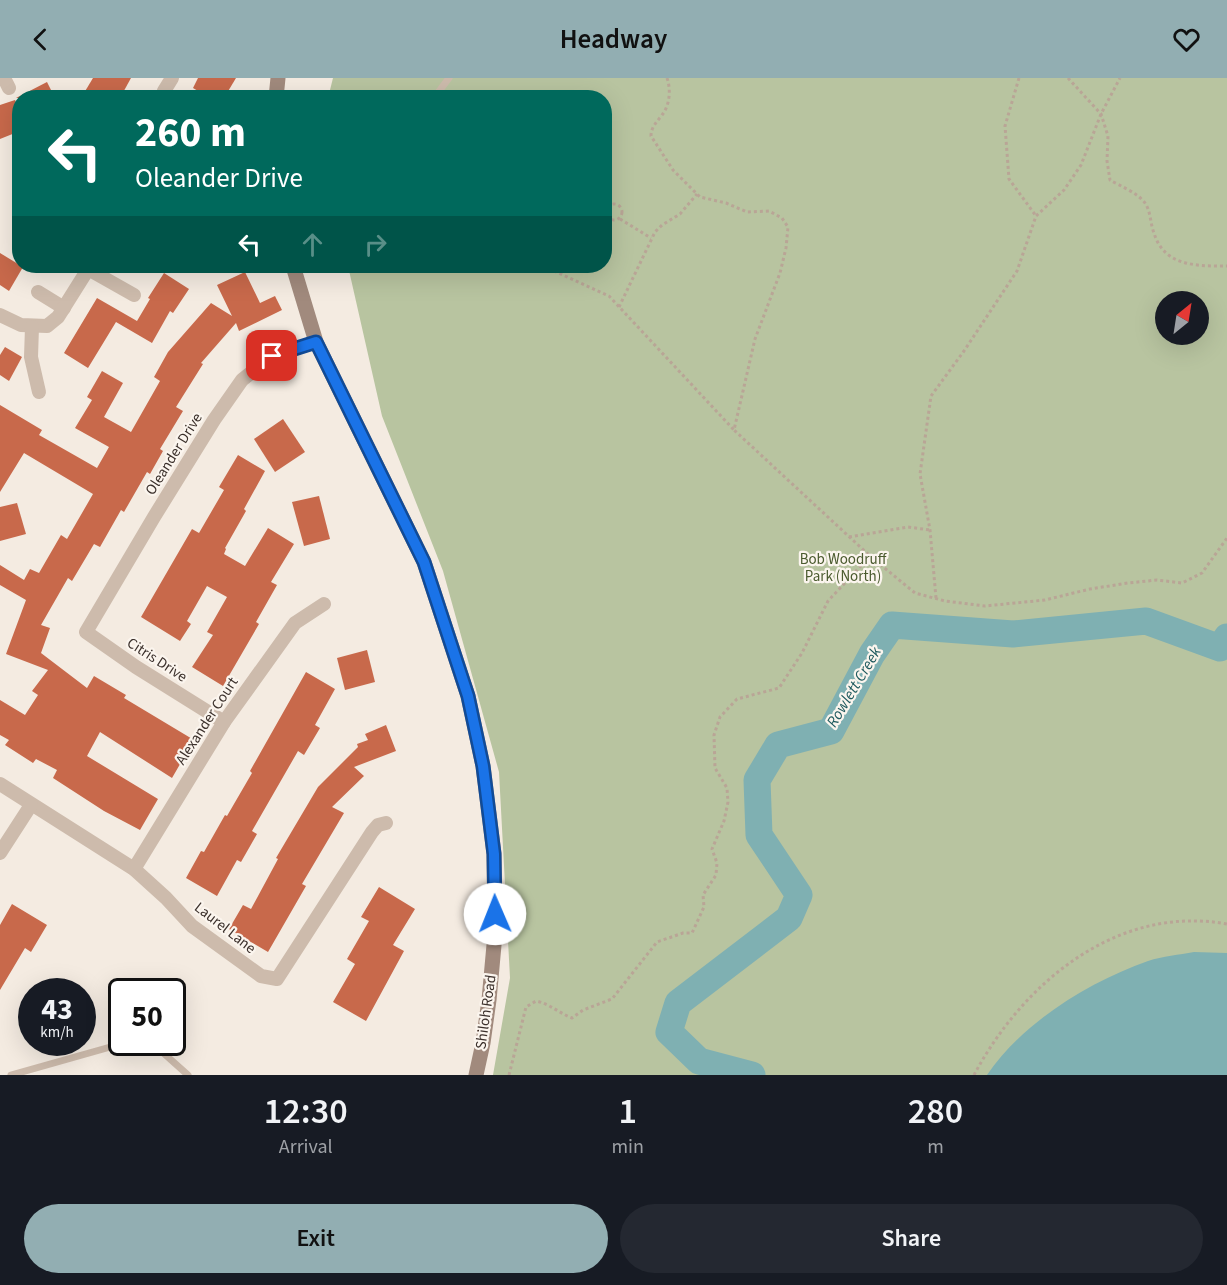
<!DOCTYPE html>
<html lang="en">
<head>
<meta charset="utf-8">
<style>
	:root { --surface:#171b24; --page:#242831; --text:#f1f3f6; --muted:#9ea1a6; --accent:#92aeb2 }
	body { margin:0; font-family:"Source Sans 3",sans-serif; background:var(--page); color:var(--text); height:100vh; display:flex; flex-direction:column; font-size:22px; white-space:nowrap }
	* { box-sizing:border-box; margin:0 }
	p { font-size:20px; color:var(--muted) }
	.icon { flex:none; width:33px; height:33px; fill:none; stroke:currentColor; stroke-width:2; stroke-linecap:round; stroke-linejoin:round }
	.map { position:relative; height:997px; overflow:hidden }
	.side { display:flex; flex-direction:column; background:var(--surface); flex:1 }
	.side>* { flex:none }
	.top-card { position:absolute; left:12px; top:12px; width:600px; height:183px; border-radius:24px; box-shadow:0 6px 24px #0002; background:#00695c; color:#fff; overflow:hidden }
	.needle { width:39px; rotate:30deg }
	.buttons { position:absolute; left:1155px; top:213px; display:grid; gap:12px }
	.buttons a { display:grid; place-items:center; width:54px; height:54px; border-radius:50%; background:var(--surface); box-shadow:0 6px 24px #0002; font-size:30px }
	.speed { position:absolute; left:18px; top:900px; display:flex; gap:12px; font-size:30px; font-weight:700; text-align:center }
	.speed>* { display:grid; place-content:center; width:78px; height:78px; border-radius:50%; background:var(--surface); box-shadow:0 6px 24px #0002; line-height:1 }
	.speed small { font-size:15px; font-weight:400 }
	.speed .limit { border:3px solid #111; border-radius:9px; background:#fff; color:#111 }
	.pin { position:absolute; display:grid; place-items:center; width:51px; height:51px; color:#fff; margin:-26px; border-radius:12px; box-shadow:0 3px 9px #0006 }
	.me { position:absolute; width:66px; margin:-33px; rotate:359deg; stroke-linejoin:round; filter:drop-shadow(0 0 4px #0008) }
	.turn { display:flex; align-items:center; gap:21px; height:126px; padding:0 24px; font-size:27px }
	.turn .icon { width:78px; height:78px; stroke-width:2.5 }
	.turn b { display:block; font-size:42px; line-height:51px }
	.lanes { display:flex; align-items:center; height:57px; padding:0 24px; background:#0003; justify-content:center; gap:30px; direction:ltr }
	.lanes .off { opacity:.35 }
	.eta { display:flex; justify-content:space-evenly; align-items:center; height:102px; text-align:center }
	.eta b { font-size:36px; font-weight:600; line-height:42px }
	.cta { display:flex; gap:12px; margin-top:auto; padding:12px 24px }
	.cta a { flex:1; height:69px; border-radius:36px; background:var(--accent); color:#111; font-size:24px; font-weight:600; line-height:69px; text-align:center }
	.cta a+a { background:var(--page); color:var(--text) }
	header { display:flex; justify-content:space-between; align-items:center; height:78px; padding:0 24px; background:var(--accent); color:#111; font-size:27px; font-weight:600 }
	.map>svg:first-child { display:block }
	.green { fill:#b8c4a0; fill-rule:evenodd }
	.water { fill:#7fb0b2 }
	.lines { fill:none; stroke-linecap:round; stroke-linejoin:round }
	.river { stroke:#7fb0b2; stroke-width:27 }
	.building { fill:#c8694b }
	.path { stroke:#b9a596; stroke-width:3; stroke-dasharray:3 3; stroke-linecap:butt }
	.lane { stroke:#cdbbac; stroke-width:7 }
	.street { stroke:#cdbbac; stroke-width:14 }
	.secondary { stroke:#a18a7d; stroke-width:15 }
	.route-casing { stroke:#114b97; stroke-width:15 }
	.route { stroke:#1a73e8; stroke-width:10 }
	.labels { text-anchor:middle; dominant-baseline:central; stroke-width:4.5; stroke-linejoin:round; paint-order:stroke }
	.street-label { font-size:15px; fill:#3b302b; stroke:#fbf5ee }
	.park-label { font-size:15px; fill:#4a5a2e; stroke:#fbf5ee }
	.water-label { font-size:16px; font-style:italic; fill:#1f5a5e; stroke:#fbf5ee }
</style>
</head>
<body>
<header><svg class="icon" aria-label="back" viewBox="0 0 24 24"><path d="M15 5l-7 7 7 7"/></svg>Headway<svg class="icon" aria-label="heart" viewBox="0 0 24 24"><path d="M12 20l-8-8c-3-5 5-10 8-4 3-6 11-1 8 4z"/></svg></header>
<div class="map">
<svg width="1227" height="997" viewBox="0 0 1227 997">
	<rect width="100%" height="100%" fill="#f4ebe1"/>
	<path class="green" d="M333 0H1227V997H493L510 900 499 694 443 493 382 338 348 188H604V20H328ZM1166 224H1198V256H1166Z"/>
	<path class="water" d="M1194 874 1227 875V997H987C1023 944 1089 904 1148 883 1163 878 1179 877 1194 874Z"/>
	<g class="lines">
		<polyline class="river" points="752,997 699,983 669,954 678,925 789,840 799,817 759,757 757,702 778,667 831,653 872,576 892,547 1013,556 1146,543 1220,570 1227,559"/>
	</g>
	<g class="building">
		<polygon points="93,0 131,0 120,20 81,20"/>
		<polygon points="198,0 236,0 224,20 210,20 193,10"/>
		<polygon points="47,4 55,20 16,20"/>
		<polygon points="15,22 20,34 20,53 0,61 0,27"/>
		<polygon points="0,175 23,189 9,213 0,207"/>
		<polygon points="245,194 260,225 275,218 282,232 239,253 236,245 201,285 203,286 176,329 183,333 160,371 163,373 150,396 147,394 124,434 121,432 100,469 94,466 72,503 68,500 41,547 50,550 41,575 87,610 94,598 126,617 124,620 194,662 172,700 100,654 87,678 158,721 140,752 104,733 53,700 57,692 36,681 33,685 5,667 9,662 0,657 0,622 25,637 38,617 32,613 48,592 6,576 26,522 0,507 0,487 24,502 30,491 39,495 61,457 67,461 93,416 24,375 0,414 0,327 42,352 39,357 97,390 109,369 75,350 92,322 87,319 102,293 123,305 104,339 131,354 160,303 154,299 168,274 211,225 232,238 217,207"/>
		<polygon points="164,195 189,211 173,235 170,233 152,265 116,244 88,290 64,275 97,220 137,243 150,221 148,220"/>
		<polygon points="5,269 22,279 9,303 0,297 0,277"/>
		<polygon points="283,341 305,374 275,394 254,361"/>
		<polygon points="238,377 265,393 244,431 246,433 225,470 226,471 224,476 245,488 268,450 294,466 271,504 277,507 256,544 259,546 223,608 192,589 213,557 207,554 227,519 207,508 187,543 191,546 180,563 141,539 192,451 199,455 224,412 219,409"/>
		<polygon points="319,418 330,461 304,468 292,424"/>
		<polygon points="17,425 26,456 0,463 0,429"/>
		<polygon points="367,572 375,604 345,612 337,580"/>
		<polygon points="306,594 335,611 315,647 320,650 304,677 298,673 252,753 257,756 241,784 237,782 217,818 186,800 201,773 204,774 225,737 227,738 252,695 250,693"/>
		<polygon points="386,647 396,673 354,689 364,698 332,729 344,735 302,806 306,808 268,874 229,851 243,827 251,831 278,781 276,780 318,709 358,669 357,666 368,662 365,656"/>
		<polygon points="379,809 415,831 393,867 404,873 366,943 333,924 355,886 347,881 369,843 361,839"/>
		<polygon points="12,826 47,847 31,874 25,870 0,912 0,847"/>
	</g>
	<g class="lines">
		<g class="path">
			<path d="M667 0C671 11 670 27 662 37 657 44 651 49 651 58L673 92 700 119 726 125 747 134 769 133 782 140 788 149 786 170 780 195 755 261 734 352 870 478 915 515 945 523 985 528 1045 522 1090 511 1128 505 1157 502 1182 505 1202 495 1227 460"/>
			<polyline points="1019,0 1005,48 1009,101 1036,138"/>
			<path d="M1068 0 1101 36 1108 58 1107 83 1110 102C1120 108 1138 115 1145 125 1151 134 1150 145 1154 155 1164 189 1198 188 1227 188"/>
			<circle cx="614" cy="134" r="8"/>
			<polyline points="620,141 651,160"/>
			<polyline points="543,188 609,218 734,352"/>
			<polyline points="619,229 655,154 662,147 680,136 697,116"/>
			<polyline points="849,459 908,449 930,452"/>
			<polyline points="936,520 930,452 920,396 931,318 964,273 1017,193 1036,138 1064,112 1081,87 1101,36 1120,0"/>
			<path d="M509 997 526 929 536 923C550 926 559 935 572 940L583 932 612 921 657 864 683 855H692L704 829 703 817 716 797 717 785 712 771 724 743 728 724 727 710 715 690 714 657 720 639 737 621 779 610 802 575 828 523 870 478"/>
			<path d="M974 997C1023 905 1117 826 1227 846"/>
		</g>
		<g class="lane">
			<polyline points="434,20 449,0"/>
			<polyline points="131,964 160,972 188,997"/>
			<polyline points="11,997 128,964"/>
		</g>
		<g class="street">
			<polyline points="4,0 9,10"/>
			<polyline points="169,20 164,13 172,0"/>
			<polyline points="88,191 134,217"/>
			<polyline points="38,214 64,230"/>
			<polyline points="0,237 21,247 47,248 58,239 90,188"/>
			<polyline points="32,249 31,279 39,314"/>
			<polyline points="224,644 136,589 86,554 154,439 214,342 242,302 272,278 316,264"/>
			<polyline points="0,706 134,791 166,820 192,848 261,898 277,901 372,754 378,747 386,745"/>
			<polyline points="0,775 31,727"/>
			<polyline points="134,791 224,644 295,545 324,526"/>
		</g>
		<g class="secondary">
			<polyline points="276,20 278,0"/>
			<polyline points="293,188 316,264 424,484 468,618 483,688 494,776 495,856 489,922 483,965 476,997"/>
		</g>
	</g>
	<g class="lines">
		<g class="route-casing">
			<polyline id="route" points="272,278 316,264 424,484 468,618 483,688 494,776 495,836"/>
		</g>
		<use href="#route" class="route"/>
	</g>
	<g class="labels">
		<g class="street-label">
			<text transform="translate(174 376) rotate(-58)">Oleander Drive</text>
			<text transform="translate(157 582) rotate(33)">Citris Drive</text>
			<text transform="translate(207 643) rotate(-57)">Alexander Court</text>
			<text transform="translate(225 850) rotate(38)">Laurel Lane</text>
			<text transform="translate(486 934) rotate(-82)">Shiloh Road</text>
		</g>
		<g class="park-label">
			<text x="843" y="481">Bob Woodruff<tspan x="843" dy="17">Park (North)</tspan></text>
		</g>
		<g class="water-label">
			<text transform="translate(854 609) rotate(-59)">Rowlett Creek</text>
		</g>
	</g>
</svg>
<div class="buttons">
<a><svg class="needle" viewBox="-14 -14 28 28"><path d="M0-13l5 13h-10z" fill="#e53935"/><path d="M0 13l5-13h-10z" fill="#9ea1a6"/></svg></a>
</div>
<div class="speed"><div>43<small>km/h</small></div><div class="limit">50</div></div>
<div class="pin" style="left:272px;top:278px;background:#d93025"><svg class="icon" aria-label="arrive" viewBox="0 0 24 24"><path d="M6 21V4h12l-3 4 3 4H6"/></svg></div>
<svg class="me" style="left:495px;top:836px" viewBox="-20 -20 40 40"><circle r="19" fill="#fff"/><path d="M0-13L10 11 0 6-10 11z" fill="#1a73e8"/></svg>
<div class="top-card">
<div class="turn"><svg class="icon" aria-label="left" viewBox="0 0 24 24"><path d="M17 20v-9H6M10 6l-5 5 5 5"/></svg><div><b>260 m</b>Oleander Drive</div></div>
<div class="lanes"><svg class="icon" aria-label="left" viewBox="0 0 24 24"><path d="M17 20v-9H6M10 6l-5 5 5 5"/></svg><svg class="icon off" aria-label="ahead" viewBox="0 0 24 24"><path d="M12 20V5M6 11l6-6 6 6"/></svg><svg class="icon off" aria-label="right" viewBox="0 0 24 24"><path d="M7 20v-9h11M14 6l5 5-5 5"/></svg></div>
</div>
</div>
<section class="side">
<div class="eta">
<div><b>12:30</b><p>Arrival</p></div>
<div><b>1</b><p>min</p></div>
<div><b>280</b><p>m</p></div>
</div>
<div class="cta"><a>Exit</a><a>Share</a></div>
</section>
</body>
</html>
